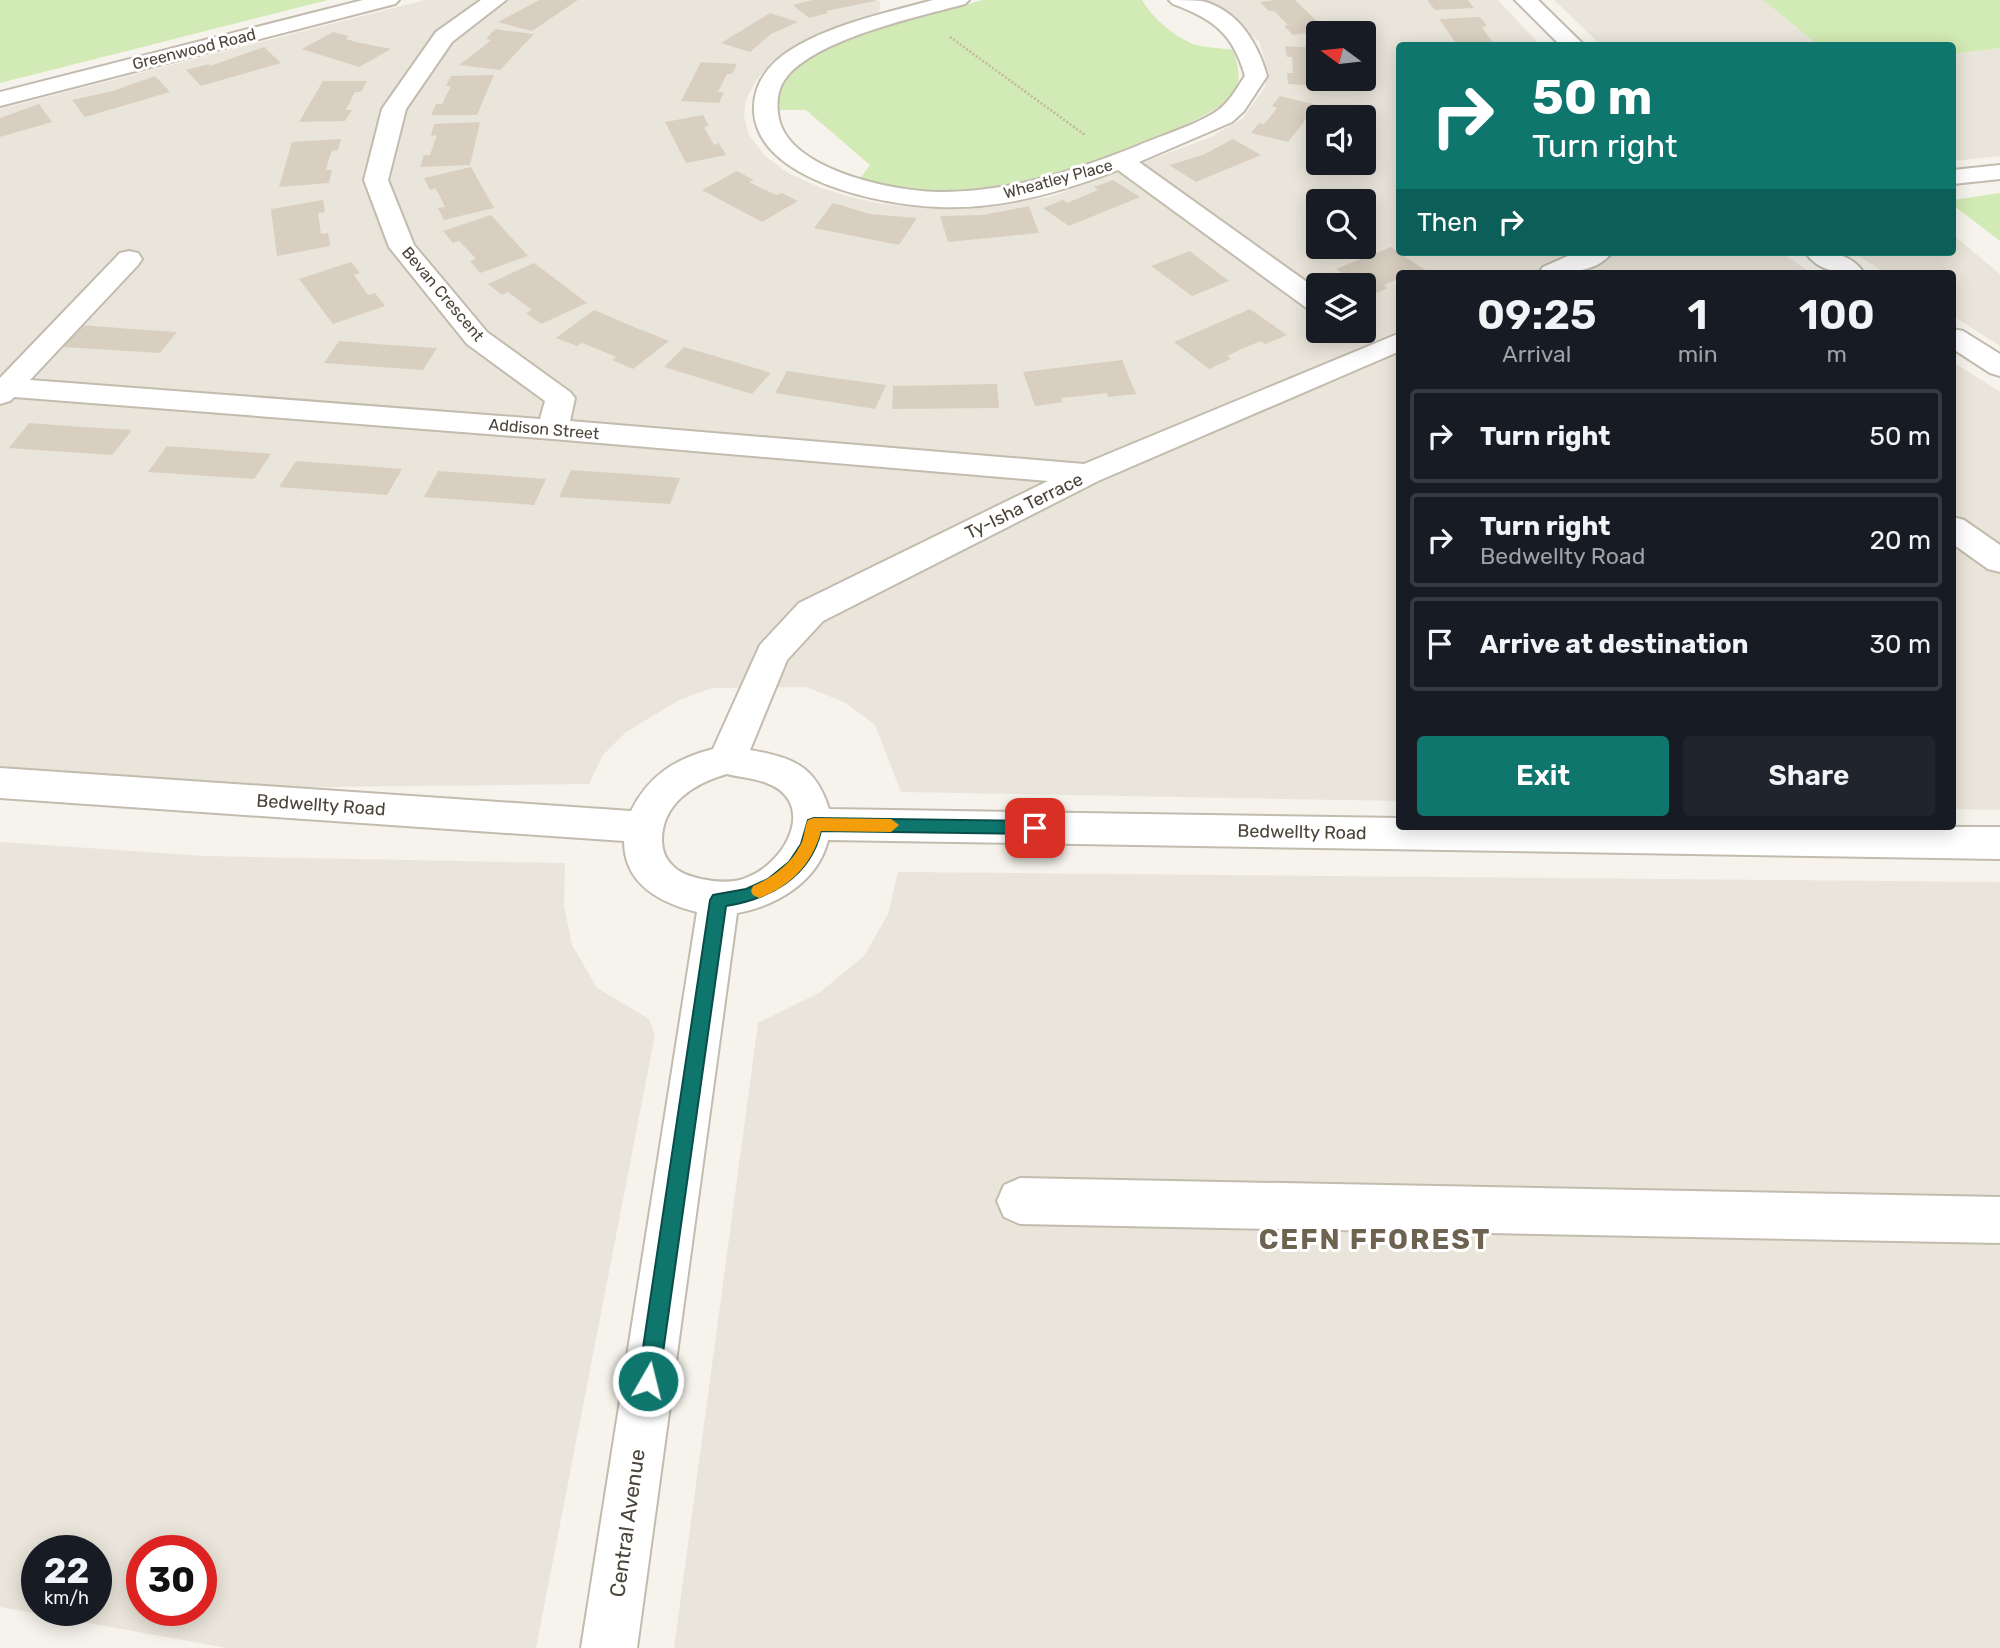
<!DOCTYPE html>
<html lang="en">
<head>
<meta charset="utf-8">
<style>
	:root { --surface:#171b24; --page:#20242c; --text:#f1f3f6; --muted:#9ea1a6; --line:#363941; --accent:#0f766e }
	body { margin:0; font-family:Rubik,sans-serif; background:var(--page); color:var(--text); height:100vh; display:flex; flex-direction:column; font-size:26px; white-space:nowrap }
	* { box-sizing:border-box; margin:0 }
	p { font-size:23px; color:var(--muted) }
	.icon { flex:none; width:38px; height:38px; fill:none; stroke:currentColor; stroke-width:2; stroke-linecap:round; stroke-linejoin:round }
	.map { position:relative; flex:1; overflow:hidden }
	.side { position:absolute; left:1396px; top:270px; width:560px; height:560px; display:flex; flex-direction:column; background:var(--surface); border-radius:7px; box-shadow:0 4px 18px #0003 }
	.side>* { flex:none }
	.guide { position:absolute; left:1396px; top:42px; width:560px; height:214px; border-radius:7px; box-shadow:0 4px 18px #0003; background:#0f766e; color:#fff; overflow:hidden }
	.needle { width:46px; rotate:285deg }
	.buttons { position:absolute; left:1306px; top:21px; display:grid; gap:14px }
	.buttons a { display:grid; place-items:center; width:70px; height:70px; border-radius:7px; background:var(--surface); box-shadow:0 4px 18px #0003; font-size:35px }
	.speed { position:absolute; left:21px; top:1535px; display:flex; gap:14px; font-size:35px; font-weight:700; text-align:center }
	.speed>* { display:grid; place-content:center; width:91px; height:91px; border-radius:50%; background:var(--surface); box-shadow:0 4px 18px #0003; line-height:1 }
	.speed small { font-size:18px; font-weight:400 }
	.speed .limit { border:10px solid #d22; background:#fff; color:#111 }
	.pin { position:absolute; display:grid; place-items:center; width:60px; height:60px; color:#fff; margin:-30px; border-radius:14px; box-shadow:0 4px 10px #0006 }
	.me { position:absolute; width:77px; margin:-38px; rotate:8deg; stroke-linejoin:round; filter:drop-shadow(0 0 5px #0008) }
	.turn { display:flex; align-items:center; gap:24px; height:147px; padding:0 21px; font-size:32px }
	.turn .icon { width:91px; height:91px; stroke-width:2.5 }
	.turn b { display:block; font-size:49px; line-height:60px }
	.then { display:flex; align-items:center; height:66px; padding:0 21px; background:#0003; gap:14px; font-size:26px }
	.eta { display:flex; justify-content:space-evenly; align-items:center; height:119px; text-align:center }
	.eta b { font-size:42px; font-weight:600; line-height:49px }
	.button { display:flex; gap:14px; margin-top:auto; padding:14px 21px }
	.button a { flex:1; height:80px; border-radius:7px; background:var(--accent); color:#fff; font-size:28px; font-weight:600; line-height:80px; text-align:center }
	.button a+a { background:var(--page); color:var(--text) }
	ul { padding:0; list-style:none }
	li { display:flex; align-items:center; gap:21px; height:94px; margin:0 14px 10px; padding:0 7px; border:4px solid var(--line); border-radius:7px }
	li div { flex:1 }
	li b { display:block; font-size:26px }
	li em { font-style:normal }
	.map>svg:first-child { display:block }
	.residential { fill:#eae5da; fill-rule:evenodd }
	.green { fill:#d2eab5 }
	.building { fill:#d8cfc1 }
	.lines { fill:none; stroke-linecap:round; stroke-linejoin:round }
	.minor-casing { stroke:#c2bbae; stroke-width:4 }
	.path { stroke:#c4b79f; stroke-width:2.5; stroke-dasharray:2 2; stroke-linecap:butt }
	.minor { fill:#fff; fill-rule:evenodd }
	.route { fill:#0f766e; stroke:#0a4d48; stroke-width:2 }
	.slow { fill:#f59e0b }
	.labels { text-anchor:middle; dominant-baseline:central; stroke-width:6; stroke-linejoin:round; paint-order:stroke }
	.far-street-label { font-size:16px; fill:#4b4439; stroke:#fff }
	.street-label { font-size:18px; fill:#4b4439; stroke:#fff }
	.near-street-label { font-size:21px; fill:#4b4439; stroke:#fff }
	.near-district-label { font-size:28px; font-weight:bold; letter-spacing:2px; fill:#6e6250; stroke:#fff }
</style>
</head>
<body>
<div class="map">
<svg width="2000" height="1648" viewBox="0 0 2000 1648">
	<rect width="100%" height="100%" fill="#f6f3ec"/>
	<g class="residential">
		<path d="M425 0H877L880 2V10L873 16 799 44 773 60 755 82 746 100 744 116 749 135 765 156 788 173 821 188 847 196 882 204 927 209H961L1050 197 1211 137 1243 118 1265 87 1266 65 1259 41 1211 4 1199 0H1498L1540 45 1400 46V252H1780L1812 273H1400V801L901 792 875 725 846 703 806 687 712 688 679 700 625 733 603 755 589 784 234 788 0 769V109ZM1318 33H1363V79H1318ZM1318 117H1363V163H1318ZM1318 201H1363V247H1318ZM1318 285H1363V331H1318Z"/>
		<polygon points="1554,0 1763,0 1818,45 1601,45"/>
		<polygon points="2000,48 2000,156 1953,161 1953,54"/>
		<polygon points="1953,235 2000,274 2000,346 1953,316 1953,273 1885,273 1853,252 1953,252"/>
		<polygon points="1953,362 2000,392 2000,810 1953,809"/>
		<path d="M0 842 206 856 565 863 564 906 572 945 597 988 649 1019 655 1035 536 1648H227L0 1607ZM37 1550H96V1610H37ZM142 1550H201V1610H142Z"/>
		<polygon points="898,872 2000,882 2000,1648 674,1648 758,1023 819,993 864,956 888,914"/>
	</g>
	<g class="green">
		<polygon points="0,0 328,0 0,83"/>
		<path d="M983 0H1142C1152 18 1174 36 1193 44 1205 48 1221 48 1233 50 1238 65 1243 80 1232 95 1213 123 1046 181 1007 189 958 200 907 189 859 180L870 165 806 110H778C779 103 777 90 781 84 805 41 935 14 983 0Z"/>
		<polygon points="1763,0 2000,0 2000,48 1953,54 1953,46 1818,45"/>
		<polygon points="2000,193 2000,241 1953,205 1953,200"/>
	</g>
	<g class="building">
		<polygon points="539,0 578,0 532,31 498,22"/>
		<polygon points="812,0 875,0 875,1 826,11 828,13 809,18 793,5"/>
		<polygon points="1275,0 1295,0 1326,30 1293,35 1284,26 1288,25 1274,11 1269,11 1260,2"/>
		<polygon points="1427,0 1468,0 1474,8 1435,10"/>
		<polygon points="770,13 798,22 771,34 750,52 721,43"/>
		<polygon points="1480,17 1487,26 1482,27 1488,36 1493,42 1498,42 1501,46 1458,46 1439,19"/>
		<polygon points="495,29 534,34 500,70 459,65 484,46 491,40 486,39"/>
		<polygon points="333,32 349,36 346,39 356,42 391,49 359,67 302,49"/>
		<polygon points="1285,46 1318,48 1318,79 1326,79 1326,86 1288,84 1287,73 1293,73 1292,57 1287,57"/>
		<polygon points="264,47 281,63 201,86 186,70 209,64 210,66"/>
		<polygon points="701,62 737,64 732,74 727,74 718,92 724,92 719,103 681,101"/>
		<polygon points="494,75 477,115 431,115 436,104 442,104 451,86 446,86 451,76"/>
		<polygon points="155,76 170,92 85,117 72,100 113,91"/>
		<polygon points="323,81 367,81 361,92 355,92 346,110 352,110 345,121 299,122"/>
		<polygon points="1280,96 1317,105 1288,142 1251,133 1259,123 1264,124 1270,117 1277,108 1272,106"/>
		<polygon points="39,104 52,122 0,137 0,118"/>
		<polygon points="703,115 709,126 704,127 714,145 719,143 726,155 686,163 665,122"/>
		<polygon points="480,122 470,165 420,167 424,155 430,155 434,143 437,135 431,136 434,124"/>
		<polygon points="341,139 338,150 332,151 328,162 326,170 332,170 329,183 279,187 292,142"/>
		<polygon points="1233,139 1261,155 1196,182 1169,165 1203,155"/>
		<polygon points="471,167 494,208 444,220 438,208 445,207 440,196 435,188 430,190 424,178"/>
		<polygon points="737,171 754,180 749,182 761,188 777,195 782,193 798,201 762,222 702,190"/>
		<polygon points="1113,180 1140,197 1069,226 1043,208 1063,200 1067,203 1098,190 1094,187"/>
		<polygon points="323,200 325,212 318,213 321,234 328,233 330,246 277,256 271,209"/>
		<polygon points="833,203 870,214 917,218 899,245 814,228"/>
		<polygon points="1029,206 1039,233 948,242 940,216 983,215"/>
		<polygon points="491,215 528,256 480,273 470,261 476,259 469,251 459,241 453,243 443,231"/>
		<polygon points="1391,247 1428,272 1400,273 1400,278 1384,285 1388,288 1372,295 1363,288 1363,285 1359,285 1336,269"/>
		<polygon points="1190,251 1209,266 1229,281 1192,296 1151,266"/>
		<polygon points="351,262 360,273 354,275 368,295 375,293 385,306 333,324 299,279"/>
		<polygon points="534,263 562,284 587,303 541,324 526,313 532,310 508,292 502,295 488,284"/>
		<polygon points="1250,309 1287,335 1265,344 1261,341 1241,349 1227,356 1231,359 1209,369 1174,342"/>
		<polygon points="594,310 634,327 669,341 633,369 612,360 616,357 602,351 582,343 577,346 556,338"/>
		<polygon points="82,325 132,329 177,332 160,353 63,347"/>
		<polygon points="339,341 390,345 437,348 423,370 324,363"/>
		<polygon points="684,347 725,359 771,373 752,394 664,367"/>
		<polygon points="1122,360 1136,394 1108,397 1107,393 1081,396 1061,398 1063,402 1035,406 1023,372"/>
		<polygon points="787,371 834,378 886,385 875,409 775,393"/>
		<polygon points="997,384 999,408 892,409 893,386"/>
		<polygon points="29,423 83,427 132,430 112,455 9,448"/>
		<polygon points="167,446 222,450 271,454 254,479 148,472"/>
		<polygon points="296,461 352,465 402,469 387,495 279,487"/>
		<polygon points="571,470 629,474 680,478 670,504 559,497"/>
		<polygon points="438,471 495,475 546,479 534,505 424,497"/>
	</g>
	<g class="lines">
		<g class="minor-casing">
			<g id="minor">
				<polygon points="363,0 399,0 395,4 0,106 0,92"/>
				<path d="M481 0H506L452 42 406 109 388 180 414 245 487 332 570 392 575 398 570 421 1084 464 1400 333V351L1098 481 823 621 787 660 750 750C793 758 815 765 829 809L1400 818V826L2000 827V859L828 840C818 882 776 906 737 913L637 1648H581L697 912C661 903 624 885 624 841L0 798V768L631 811C649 775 675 759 713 749L760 645 799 603 1048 481 553 439 14 397 10 401 0 404V378L120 253 129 251 138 253 142 259 138 265 30 380 540 419 545 401 467 344 389 247 364 180 382 109 436 32ZM727 774C739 777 752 778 764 782 818 800 788 861 748 877 733 884 716 882 701 879 690 876 680 874 672 865 665 858 663 852 662 842 661 804 694 783 727 774Z"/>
				<path d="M933 0H969L965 4C917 17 824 37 789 74 779 85 776 98 778 113 783 170 895 192 942 192 1010 192 1074 171 1137 146 1159 136 1207 122 1223 106 1232 98 1238 86 1245 76 1233 33 1213 19 1173 4L1169 0C1180 0 1192 0 1202 1 1238 10 1258 43 1267 76L1244 111 1232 122 1139 162 1318 290V311L1308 309 1118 170C1062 192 999 210 938 207 883 205 759 181 754 112 753 92 761 75 776 61 813 28 886 13 933 0Z"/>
				<polygon points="1515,0 1538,0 1585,46 1561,46"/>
				<polygon points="2000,165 2000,179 1953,184 1953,170"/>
				<path d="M1577 252H1612C1597 274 1562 273 1539 273L1543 267Z"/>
				<path d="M1805 252C1828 252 1850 252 1864 273 1841 273 1819 273 1805 252Z"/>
				<polygon points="1953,329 1963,331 2000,354 2000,376 1990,373 1953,349"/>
				<polygon points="1953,517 1964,520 2000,545 2000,572 1988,569 1953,544"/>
				<polygon points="1020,1178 2000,1197 2000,1243 1020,1224 1004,1217 997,1201 1004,1185"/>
			</g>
		</g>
		<polyline class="path" points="950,37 1085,135"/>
		<use href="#minor" class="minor"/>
	</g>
	<path class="route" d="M814 818 1035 821 1043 828 1035 834 821 831C810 877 770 899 726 906L659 1381 656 1388 648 1391 641 1388 638 1381 710 900 713 895 746 889 768 879 789 862 801 844 808 820Z"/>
	<path class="slow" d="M814 818 891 819 899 825 891 832 821 831C813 863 790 887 759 898L753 895 751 891 753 886C772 878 790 865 800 846 805 838 804 828 808 820Z"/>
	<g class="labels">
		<g class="far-street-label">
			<text transform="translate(194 49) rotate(-14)">Greenwood Road</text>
			<text transform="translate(1058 179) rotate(-15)">Wheatley Place</text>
			<text transform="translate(443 294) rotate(50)">Bevan Crescent</text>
			<text transform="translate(544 429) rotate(5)">Addison Street</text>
		</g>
		<g class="street-label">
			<text transform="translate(1024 506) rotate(-26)">Ty-Isha Terrace</text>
			<text transform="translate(321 805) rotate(4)">Bedwellty Road</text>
			<text transform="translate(1302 832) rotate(1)">Bedwellty Road</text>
		</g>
		<g class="near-street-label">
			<text transform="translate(627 1523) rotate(-82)">Central Avenue</text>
		</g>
		<g class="near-district-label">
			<text x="1375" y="1239">CEFN FFOREST</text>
		</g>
	</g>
</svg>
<div class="buttons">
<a><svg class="needle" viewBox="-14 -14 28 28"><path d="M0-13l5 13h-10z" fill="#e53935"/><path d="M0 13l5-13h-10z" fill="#9ea1a6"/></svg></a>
<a><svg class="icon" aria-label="sound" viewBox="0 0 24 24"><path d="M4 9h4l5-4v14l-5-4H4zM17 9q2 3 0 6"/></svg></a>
<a><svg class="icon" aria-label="search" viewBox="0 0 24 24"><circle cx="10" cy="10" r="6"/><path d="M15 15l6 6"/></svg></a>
<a><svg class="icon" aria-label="layers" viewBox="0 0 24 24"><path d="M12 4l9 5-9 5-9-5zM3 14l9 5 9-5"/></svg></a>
</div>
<div class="speed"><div>22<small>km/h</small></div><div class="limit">30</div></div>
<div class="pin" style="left:1035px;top:828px;background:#d93025"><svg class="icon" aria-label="arrive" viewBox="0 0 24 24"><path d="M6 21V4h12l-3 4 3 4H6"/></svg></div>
<svg class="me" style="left:648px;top:1381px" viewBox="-20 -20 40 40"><circle r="17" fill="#0f766e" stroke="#fff" stroke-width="3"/><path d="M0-11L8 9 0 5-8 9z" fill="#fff"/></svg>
<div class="guide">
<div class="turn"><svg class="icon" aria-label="right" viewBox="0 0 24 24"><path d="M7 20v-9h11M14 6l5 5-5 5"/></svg><div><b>50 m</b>Turn right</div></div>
<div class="then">Then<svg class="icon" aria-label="right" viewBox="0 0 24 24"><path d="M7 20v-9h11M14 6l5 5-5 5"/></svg></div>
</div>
<section class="side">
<div class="eta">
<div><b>09:25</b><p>Arrival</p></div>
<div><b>1</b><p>min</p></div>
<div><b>100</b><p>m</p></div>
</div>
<ul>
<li><svg class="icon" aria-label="right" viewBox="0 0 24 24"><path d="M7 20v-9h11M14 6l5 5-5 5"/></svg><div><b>Turn right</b></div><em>50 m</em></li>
<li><svg class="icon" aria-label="right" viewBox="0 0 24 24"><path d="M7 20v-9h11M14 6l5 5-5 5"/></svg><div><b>Turn right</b><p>Bedwellty Road</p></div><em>20 m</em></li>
<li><svg class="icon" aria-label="arrive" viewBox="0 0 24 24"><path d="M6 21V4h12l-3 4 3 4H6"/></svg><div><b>Arrive at destination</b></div><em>30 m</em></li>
</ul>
<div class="button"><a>Exit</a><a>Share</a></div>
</section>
</div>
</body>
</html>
